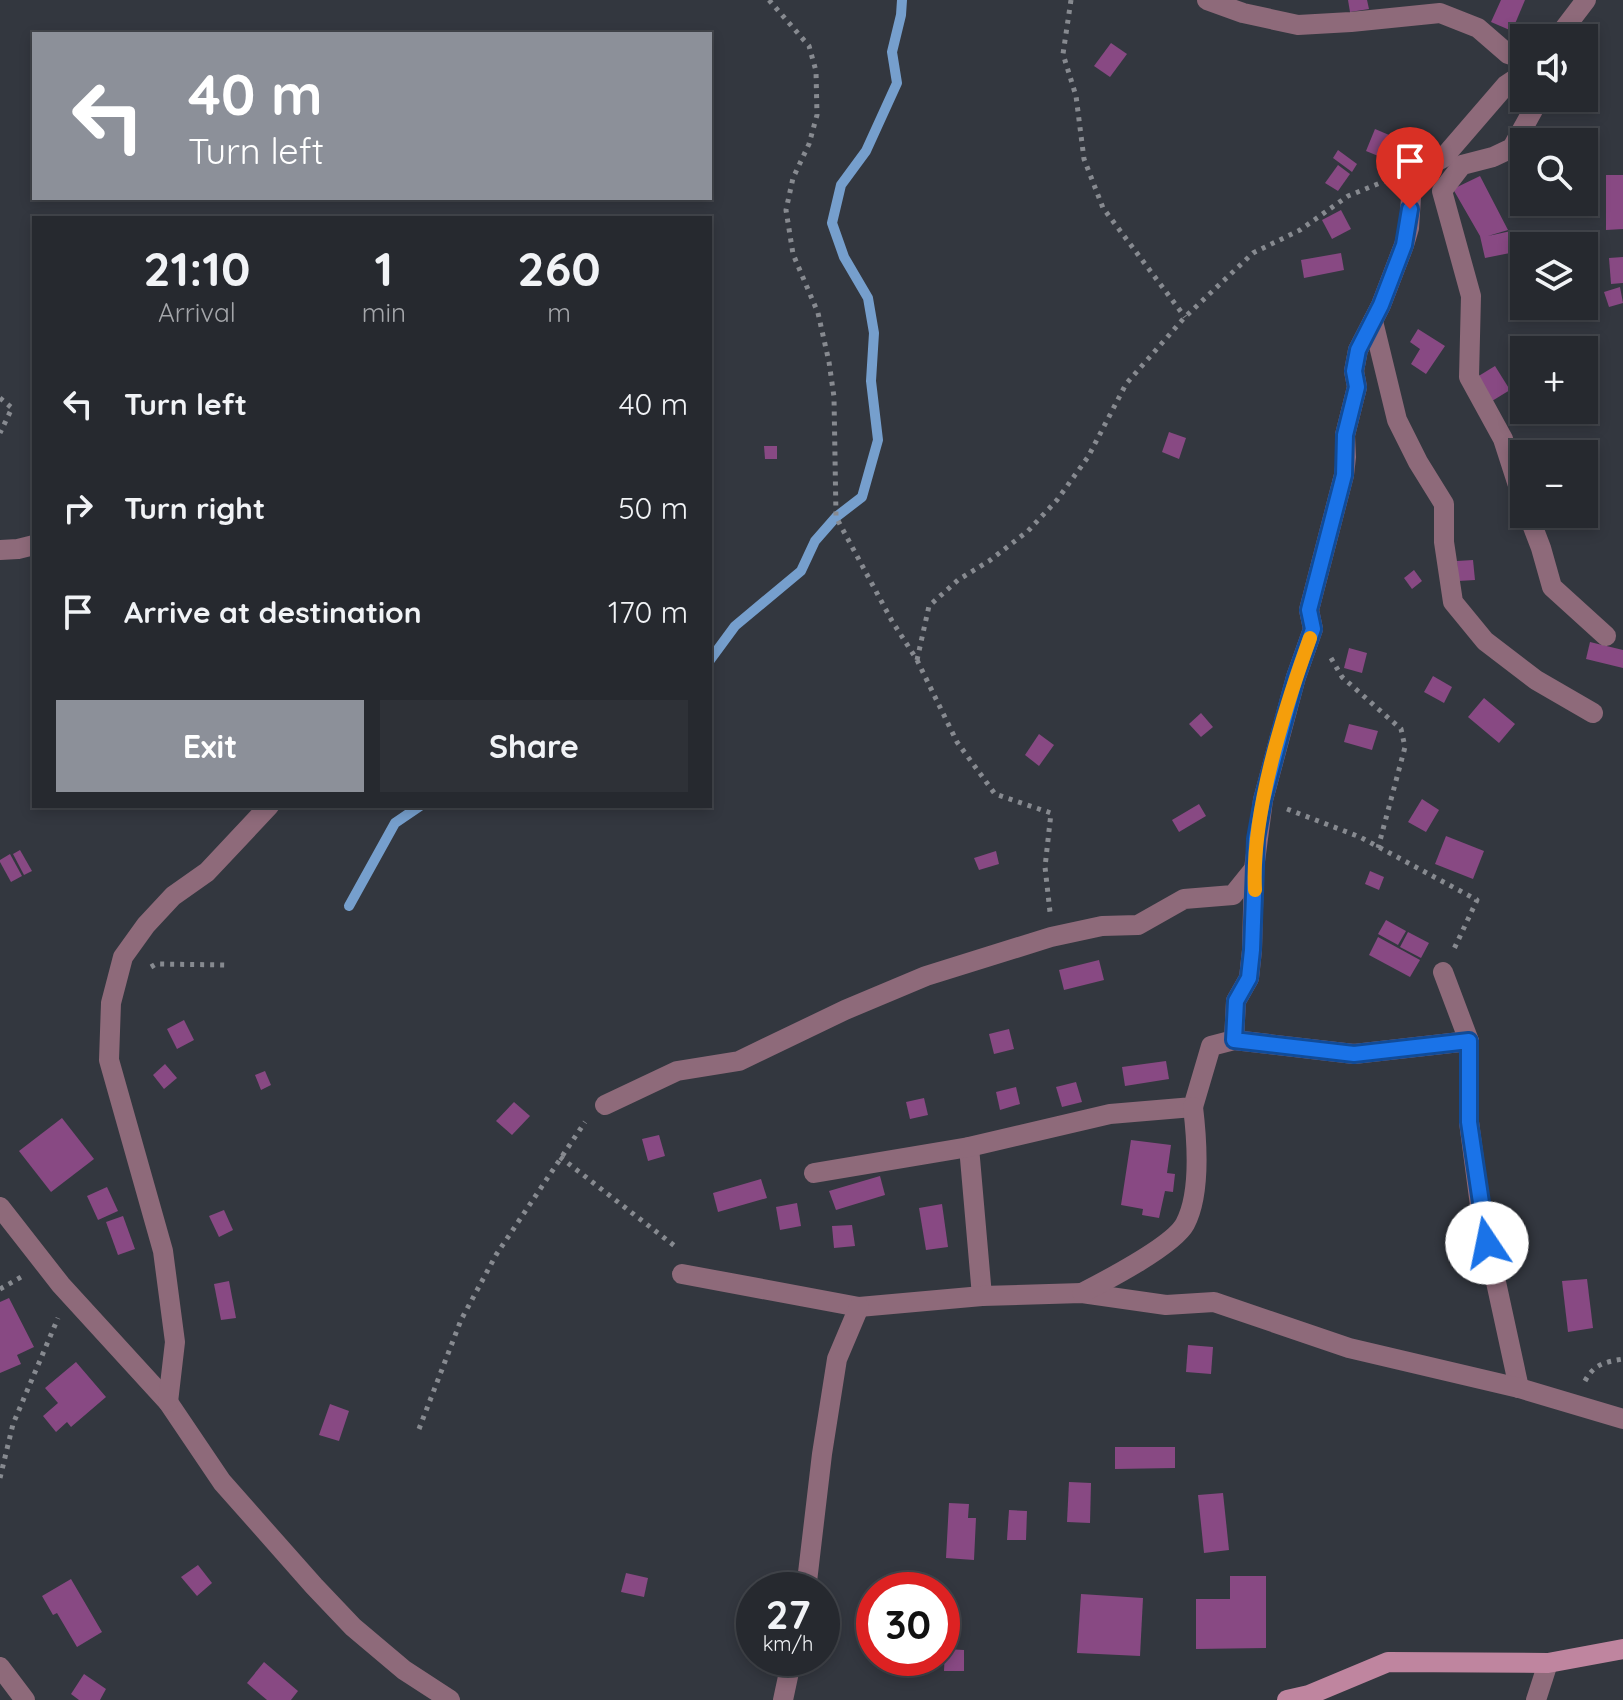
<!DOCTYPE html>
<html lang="en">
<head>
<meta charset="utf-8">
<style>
	:root { --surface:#26292f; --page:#2e3137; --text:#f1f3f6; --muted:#a4a6aa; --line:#42454b; --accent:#8c9099 }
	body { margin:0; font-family:Quicksand,sans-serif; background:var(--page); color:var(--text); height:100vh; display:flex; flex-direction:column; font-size:30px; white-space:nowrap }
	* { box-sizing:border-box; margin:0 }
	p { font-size:26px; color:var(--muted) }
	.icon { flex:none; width:44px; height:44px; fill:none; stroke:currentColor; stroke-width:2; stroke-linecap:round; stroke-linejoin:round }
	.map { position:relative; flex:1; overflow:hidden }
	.details { position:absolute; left:32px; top:216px; width:680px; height:592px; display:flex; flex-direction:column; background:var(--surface); border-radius:0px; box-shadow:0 4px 12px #0003,0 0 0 2px var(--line) }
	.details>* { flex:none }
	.top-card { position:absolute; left:32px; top:32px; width:680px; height:168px; border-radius:0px; box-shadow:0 4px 12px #0003,0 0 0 2px var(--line); background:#8c9099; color:#fff; overflow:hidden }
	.tools { position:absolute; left:1510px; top:24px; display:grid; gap:16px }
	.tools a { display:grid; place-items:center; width:88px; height:88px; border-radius:0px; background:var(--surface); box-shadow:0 4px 12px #0003,0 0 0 2px var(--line); font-size:40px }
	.speed { position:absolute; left:736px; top:1572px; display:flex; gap:16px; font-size:40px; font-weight:700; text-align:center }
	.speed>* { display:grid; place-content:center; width:104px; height:104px; border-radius:50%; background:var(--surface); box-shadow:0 4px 12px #0003,0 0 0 2px var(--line); line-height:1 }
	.speed small { font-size:20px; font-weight:400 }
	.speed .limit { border:12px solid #d22; background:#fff; color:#111 }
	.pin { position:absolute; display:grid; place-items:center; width:68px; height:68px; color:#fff; margin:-82px -34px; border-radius:50% 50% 50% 0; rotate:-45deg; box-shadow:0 0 8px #0007 }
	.pin .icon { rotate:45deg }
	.me { position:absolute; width:88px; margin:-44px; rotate:349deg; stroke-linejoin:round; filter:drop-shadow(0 0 6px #0008) }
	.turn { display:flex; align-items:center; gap:28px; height:168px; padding:0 24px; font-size:36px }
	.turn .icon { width:104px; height:104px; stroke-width:2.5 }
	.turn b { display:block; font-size:56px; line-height:68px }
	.eta { display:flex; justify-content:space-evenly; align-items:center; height:136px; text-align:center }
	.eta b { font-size:48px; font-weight:700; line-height:56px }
	.button { display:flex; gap:16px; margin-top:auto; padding:16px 24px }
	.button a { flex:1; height:92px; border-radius:0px; background:var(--accent); color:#fff; font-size:32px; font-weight:700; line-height:92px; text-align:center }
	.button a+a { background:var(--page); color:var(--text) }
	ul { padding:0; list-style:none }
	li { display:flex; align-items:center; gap:24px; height:104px; padding:0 24px }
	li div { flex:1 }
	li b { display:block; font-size:30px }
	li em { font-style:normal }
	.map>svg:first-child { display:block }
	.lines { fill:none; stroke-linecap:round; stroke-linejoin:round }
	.stream { stroke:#769fcd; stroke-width:10 }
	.building { fill:#884983 }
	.path { stroke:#878a90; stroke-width:5; stroke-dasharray:4 6; stroke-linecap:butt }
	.street { stroke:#8e6a7a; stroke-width:20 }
	.secondary { stroke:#bf859f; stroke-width:20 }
	.route-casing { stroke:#114b97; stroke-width:20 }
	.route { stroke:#1a73e8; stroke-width:14 }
	.slow { stroke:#f59e0b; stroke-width:14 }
</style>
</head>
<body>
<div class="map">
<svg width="1623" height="1700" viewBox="0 0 1623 1700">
	<rect width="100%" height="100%" fill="#33373f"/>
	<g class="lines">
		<g class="stream">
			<polyline points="710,660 735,626 801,571 815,541 836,517 862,497 878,440 871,381 874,333 868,298 844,257 832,223 841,185 866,151 897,83 892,52 901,15 902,0"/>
			<polyline points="349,906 395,823 420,806"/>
		</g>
	</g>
	<g class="building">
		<polygon points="1348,0 1367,0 1369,9 1350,12"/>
		<polygon points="1501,0 1525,0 1512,31 1491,22"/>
		<polygon points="1111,43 1127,54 1110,77 1094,66"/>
		<polygon points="1375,129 1401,140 1393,162 1366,151"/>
		<polygon points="1338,150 1357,164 1352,172 1333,158"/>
		<polygon points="1338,165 1350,174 1338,191 1325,183"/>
		<polygon points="1606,175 1623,175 1623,229 1606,230"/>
		<polygon points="1480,176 1508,230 1488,236 1511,231 1515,252 1485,258 1480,236 1453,189"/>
		<polygon points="1341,210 1351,229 1332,239 1322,220"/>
		<polygon points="1341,253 1344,270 1304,278 1301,260"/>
		<polygon points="1623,257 1623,283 1611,284 1609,258"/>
		<polygon points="1620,287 1623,303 1609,307 1604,292"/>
		<polygon points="1418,329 1445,346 1426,374 1411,364 1420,349 1410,342"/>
		<polygon points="1495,366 1510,390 1492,401 1477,377"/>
		<polygon points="1169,432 1186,438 1179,459 1162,452"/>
		<polygon points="1562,441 1569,454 1538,454"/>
		<polygon points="764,446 777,446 777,459 765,459"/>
		<polygon points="1473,560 1475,580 1458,581 1457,561"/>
		<polygon points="1414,570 1422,581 1412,589 1404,578"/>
		<polygon points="1590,642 1623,650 1623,668 1586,659"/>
		<polygon points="1349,648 1367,653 1362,673 1344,668"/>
		<polygon points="1433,676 1452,687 1444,703 1424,692"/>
		<polygon points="1484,698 1515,724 1499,743 1468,717"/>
		<polygon points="1201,713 1213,727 1201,737 1189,724"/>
		<polygon points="1349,724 1378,731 1372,750 1344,742"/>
		<polygon points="1039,734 1054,745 1039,766 1025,755"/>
		<polygon points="1422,799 1439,810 1426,832 1408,822"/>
		<polygon points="1199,804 1206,816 1179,832 1172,820"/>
		<polygon points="1446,836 1484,851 1473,879 1435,864"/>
		<polygon points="20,850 32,871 24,875 13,854"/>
		<polygon points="996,851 999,864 979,870 974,858"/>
		<polygon points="10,854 22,876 11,882 0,862 0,860"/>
		<polygon points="1370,871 1384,877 1379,890 1365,884"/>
		<polygon points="1386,920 1406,931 1398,945 1378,934"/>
		<polygon points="1408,932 1429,943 1421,958 1400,947"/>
		<polygon points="1378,937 1420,960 1410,977 1369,955"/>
		<polygon points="1099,960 1104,980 1064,990 1059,970"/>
		<polygon points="184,1020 194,1040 177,1049 167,1029"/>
		<polygon points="1009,1029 1014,1049 994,1054 989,1034"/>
		<polygon points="1166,1061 1169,1079 1125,1086 1122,1067"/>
		<polygon points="165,1064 177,1078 164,1089 153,1075"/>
		<polygon points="265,1071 271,1085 261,1090 255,1075"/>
		<polygon points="1076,1082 1082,1102 1062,1107 1056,1087"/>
		<polygon points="1016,1087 1020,1104 1000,1110 996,1092"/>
		<polygon points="924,1098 928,1115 910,1119 906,1102"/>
		<polygon points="514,1102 530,1116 512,1135 496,1121"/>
		<polygon points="62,1118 94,1159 51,1192 19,1151"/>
		<polygon points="659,1135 665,1156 648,1161 642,1139"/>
		<polygon points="1131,1140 1171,1145 1167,1173 1175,1174 1173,1192 1165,1191 1159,1218 1142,1215 1143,1209 1121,1205"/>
		<polygon points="880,1176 885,1195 836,1210 829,1191"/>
		<polygon points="761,1179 767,1198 718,1212 713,1193"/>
		<polygon points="107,1187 118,1211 98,1220 87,1196"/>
		<polygon points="797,1203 801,1226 780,1230 776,1207"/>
		<polygon points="942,1204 948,1247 926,1250 919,1208"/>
		<polygon points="224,1210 233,1230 219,1237 209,1216"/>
		<polygon points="123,1216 135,1249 118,1255 106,1222"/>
		<polygon points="852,1225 855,1246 834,1248 832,1226"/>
		<polygon points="1587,1279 1593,1328 1568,1332 1562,1281"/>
		<polygon points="229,1281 236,1318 221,1320 214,1284"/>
		<polygon points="9,1298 34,1347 17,1355 21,1364 0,1373 0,1302"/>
		<polygon points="1188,1345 1213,1347 1211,1374 1186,1372"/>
		<polygon points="76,1362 106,1397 71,1427 67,1422 56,1432 43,1416 58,1403 45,1388"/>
		<polygon points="330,1404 349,1411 339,1441 319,1435"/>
		<polygon points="1115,1447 1175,1447 1175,1468 1115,1469"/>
		<polygon points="1069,1482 1091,1483 1090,1523 1067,1522"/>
		<polygon points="1223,1493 1229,1550 1204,1553 1198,1495"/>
		<polygon points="949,1503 969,1504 968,1518 976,1518 974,1560 946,1558"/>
		<polygon points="1009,1510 1027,1511 1026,1540 1007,1540"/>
		<polygon points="198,1565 212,1583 197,1596 181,1577"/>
		<polygon points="626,1573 648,1578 644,1597 621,1592"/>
		<polygon points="1230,1576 1266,1576 1266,1648 1196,1649 1196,1599 1230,1599"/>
		<polygon points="71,1579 102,1632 77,1647 57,1613 53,1615 42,1596"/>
		<polygon points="1081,1594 1143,1598 1140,1656 1077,1653"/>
		<polygon points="945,1649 964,1650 964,1671 944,1671"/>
		<polygon points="264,1662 298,1691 291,1700 267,1700 247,1683"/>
		<polygon points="84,1674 106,1689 100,1700 79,1700 71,1694"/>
	</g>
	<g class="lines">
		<g class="path">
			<polyline points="769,0 809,46 816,71 817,115 809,144 793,178 786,210 793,254 818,313 829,362 834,397 836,517 892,621 917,660 957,742 995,794 1051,813 1045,867 1050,912"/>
			<polyline points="1071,0 1063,54 1076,96 1084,159 1103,208 1185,317"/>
			<polyline points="0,398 12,408 0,433"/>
			<polyline points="1331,658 1342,677 1401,729 1405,747 1378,848"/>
			<polyline points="917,660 929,606 958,580 989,561 1028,531 1057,500 1088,457 1126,384 1185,317 1253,253 1300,230 1348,196 1385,181"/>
			<polyline points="1287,809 1360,837 1477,900 1454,949"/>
			<polyline points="151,967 156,964 227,965"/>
			<polyline points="560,1157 676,1247"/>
			<polyline points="0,1289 23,1276"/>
			<path d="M1585 1381C1594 1364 1605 1362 1623 1359"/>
			<polyline points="419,1429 461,1320 496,1255 585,1122"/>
			<polyline points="0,1478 13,1424 58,1318"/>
		</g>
		<g class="street">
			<polyline points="1207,0 1243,13 1298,25 1351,22 1440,13 1478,28 1508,54 1524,59"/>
			<polyline points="1557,38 1586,0"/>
			<polyline points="1373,321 1397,420 1418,462 1444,504 1444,542 1453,602 1485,641 1536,680 1593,713"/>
			<polyline points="1524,504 1503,439 1469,377 1471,296 1442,191 1462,165 1493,157 1512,148 1533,110 1534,98"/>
			<polyline points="1528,514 1541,548 1552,587 1606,636"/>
			<polyline points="0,550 18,549 34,545"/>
			<polyline points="1443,972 1469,1041 1469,1122 1481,1213 1519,1388"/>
			<polyline points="1234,1040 1236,1001 1249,978 1252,950 1254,869"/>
			<polyline points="605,1105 677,1071 739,1061 845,1010 926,976 1051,937 1102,926 1138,925 1184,899 1233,895 1254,869 1263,800 1296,677 1313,629 1309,610 1344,475 1346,457 1345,435 1357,387 1354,371 1358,350 1381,305 1404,245 1409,228 1412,182 1417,172 1443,158 1506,85 1524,73"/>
			<polyline points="969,1147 982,1296"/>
			<polyline points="814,1173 969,1147 1110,1114 1193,1107 1211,1046 1234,1040 1354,1054 1469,1041"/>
			<polyline points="0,1207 61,1285 168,1402 222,1482 314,1586 353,1627 404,1670 450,1700"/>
			<polyline points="682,1274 859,1307 982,1296 1082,1293 1166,1305 1214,1302 1349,1348 1519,1388 1623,1419"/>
			<path d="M1082 1293C1105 1281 1173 1246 1185 1224 1201 1194 1197 1140 1193 1107"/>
			<polyline points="168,1402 175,1342 163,1251 109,1060 111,1003 123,957 146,925 173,896 207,872 269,806"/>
			<polyline points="806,1590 822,1454 837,1359 859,1307"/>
			<polyline points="0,1667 25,1700"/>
			<polyline points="783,1700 792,1658"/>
			<polyline points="1536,1700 1548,1663"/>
		</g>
		<polyline class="secondary" points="1287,1700 1309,1695 1388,1662 1548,1663 1623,1649"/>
	</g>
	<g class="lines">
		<g class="route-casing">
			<polyline id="route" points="1410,209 1404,245 1381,305 1358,350 1354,371 1357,387 1345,435 1344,475 1309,610 1313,629 1296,677 1282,728 1263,800 1256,839 1252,950 1249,978 1236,1001 1234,1040 1354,1054 1469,1041 1469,1122 1487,1243"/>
		</g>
		<use href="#route" class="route"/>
		<path class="slow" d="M1255 890C1251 813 1284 710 1310 638"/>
	</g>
</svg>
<div class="tools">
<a><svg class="icon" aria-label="sound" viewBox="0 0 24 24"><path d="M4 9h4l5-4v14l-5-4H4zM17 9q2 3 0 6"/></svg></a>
<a><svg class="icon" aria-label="search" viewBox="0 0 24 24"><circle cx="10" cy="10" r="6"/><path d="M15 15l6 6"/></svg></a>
<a><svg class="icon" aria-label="layers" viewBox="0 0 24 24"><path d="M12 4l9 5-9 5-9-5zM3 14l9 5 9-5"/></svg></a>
<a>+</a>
<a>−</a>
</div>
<div class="speed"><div>27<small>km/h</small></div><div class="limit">30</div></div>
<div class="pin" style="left:1410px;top:209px;background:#d93025"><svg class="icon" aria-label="arrive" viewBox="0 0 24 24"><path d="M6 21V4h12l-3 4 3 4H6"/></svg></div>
<svg class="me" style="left:1487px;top:1243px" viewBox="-20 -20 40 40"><circle r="19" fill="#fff"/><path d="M0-13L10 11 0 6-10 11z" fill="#1a73e8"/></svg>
<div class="top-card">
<div class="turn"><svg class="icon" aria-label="left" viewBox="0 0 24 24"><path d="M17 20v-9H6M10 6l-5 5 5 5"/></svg><div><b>40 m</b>Turn left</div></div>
</div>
<section class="details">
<div class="eta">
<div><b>21:10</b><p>Arrival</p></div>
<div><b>1</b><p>min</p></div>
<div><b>260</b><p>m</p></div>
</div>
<ul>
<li><svg class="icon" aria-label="left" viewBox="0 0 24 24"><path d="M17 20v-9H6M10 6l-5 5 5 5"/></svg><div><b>Turn left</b></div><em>40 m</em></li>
<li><svg class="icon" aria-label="right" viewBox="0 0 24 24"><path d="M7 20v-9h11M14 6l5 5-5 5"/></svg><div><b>Turn right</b></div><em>50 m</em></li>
<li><svg class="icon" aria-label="arrive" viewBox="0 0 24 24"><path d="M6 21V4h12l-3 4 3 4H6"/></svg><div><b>Arrive at destination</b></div><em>170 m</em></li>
</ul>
<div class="button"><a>Exit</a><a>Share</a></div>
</section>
</div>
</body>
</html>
